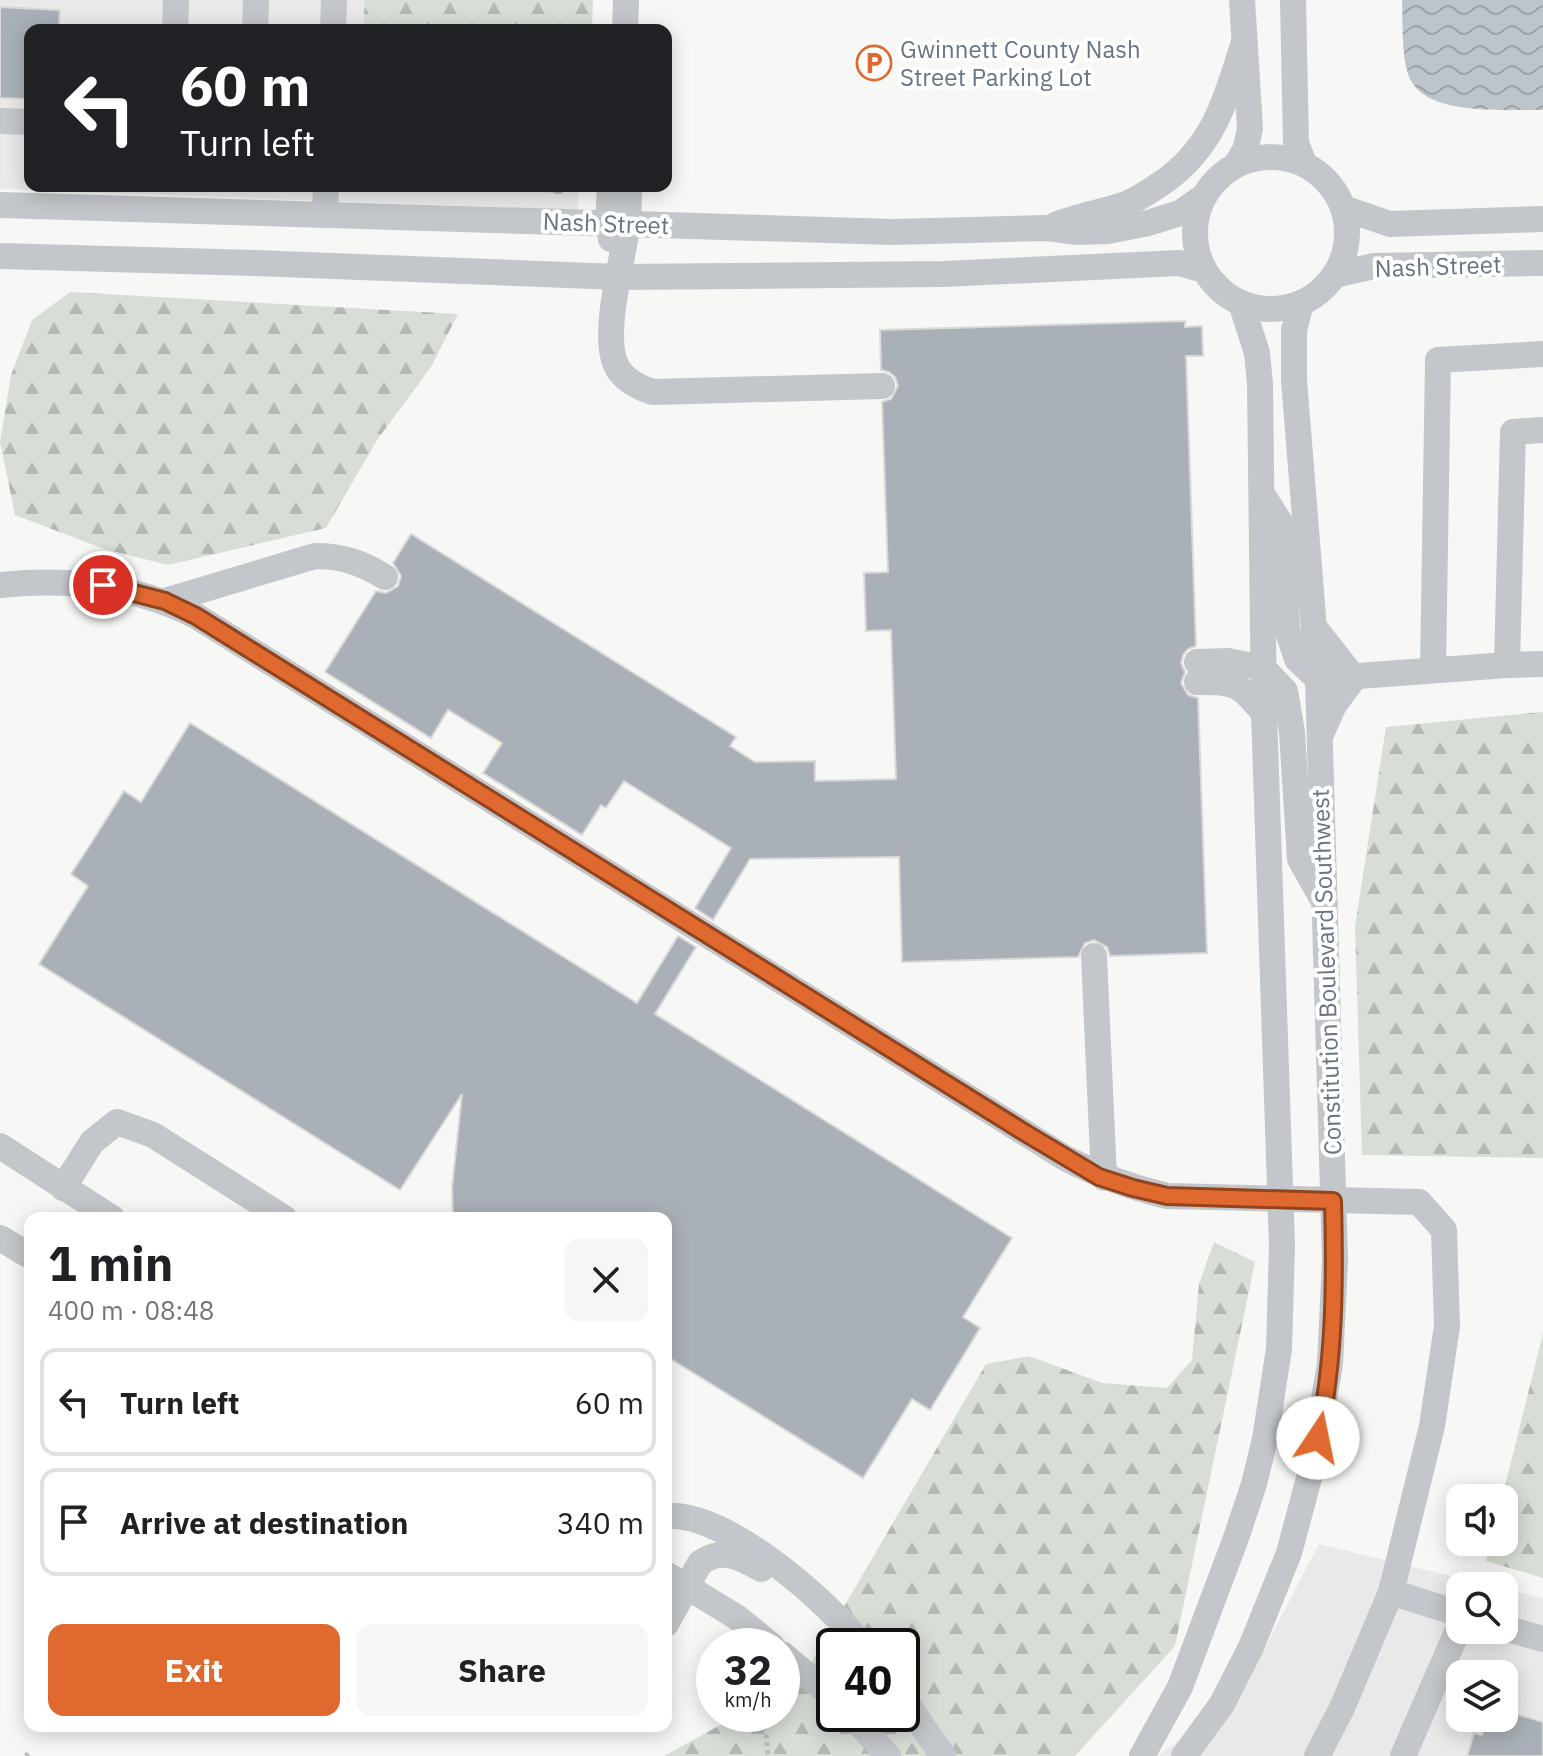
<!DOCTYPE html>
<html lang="en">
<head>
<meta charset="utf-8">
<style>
	:root { --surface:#fff; --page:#f6f6f6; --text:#202124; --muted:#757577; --line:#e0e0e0; --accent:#df692e }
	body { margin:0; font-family:"IBM Plex Sans",sans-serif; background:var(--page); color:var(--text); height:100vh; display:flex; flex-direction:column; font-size:30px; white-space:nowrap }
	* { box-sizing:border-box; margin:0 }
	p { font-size:26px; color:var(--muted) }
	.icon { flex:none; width:44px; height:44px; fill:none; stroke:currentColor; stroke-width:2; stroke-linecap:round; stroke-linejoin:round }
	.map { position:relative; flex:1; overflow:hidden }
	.sheet { position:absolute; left:24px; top:1212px; width:648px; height:520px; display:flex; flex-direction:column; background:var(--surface); border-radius:16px; box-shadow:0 4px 20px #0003 }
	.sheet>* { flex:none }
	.hud { position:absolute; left:24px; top:24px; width:648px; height:168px; border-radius:16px; box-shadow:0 4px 20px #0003; background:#202124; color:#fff; overflow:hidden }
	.controls { position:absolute; left:1446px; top:1484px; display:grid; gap:16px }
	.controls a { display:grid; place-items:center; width:72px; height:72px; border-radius:16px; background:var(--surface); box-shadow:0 4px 20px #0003; font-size:40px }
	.speed { position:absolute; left:696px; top:1628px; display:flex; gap:16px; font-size:40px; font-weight:700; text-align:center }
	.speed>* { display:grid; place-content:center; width:104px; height:104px; border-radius:50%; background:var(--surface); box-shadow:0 4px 20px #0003; line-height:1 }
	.speed small { font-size:20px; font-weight:400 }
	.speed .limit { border:4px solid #111; border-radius:12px; background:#fff; color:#111 }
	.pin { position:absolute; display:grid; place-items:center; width:68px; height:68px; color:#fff; margin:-34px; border:4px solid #fff; border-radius:50%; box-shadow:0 2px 8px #0007 }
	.me { position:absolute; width:88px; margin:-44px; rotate:11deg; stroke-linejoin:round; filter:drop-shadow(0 0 6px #0008) }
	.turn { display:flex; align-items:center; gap:28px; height:168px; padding:0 24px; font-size:36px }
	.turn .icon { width:104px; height:104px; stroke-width:2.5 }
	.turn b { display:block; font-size:56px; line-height:68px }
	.round { display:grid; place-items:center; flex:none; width:84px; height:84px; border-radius:16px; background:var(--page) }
	.headline { display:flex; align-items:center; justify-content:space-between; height:136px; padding:0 24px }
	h1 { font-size:48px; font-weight:700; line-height:60px }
	.cta { display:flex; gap:16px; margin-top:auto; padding:16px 24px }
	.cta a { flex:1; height:92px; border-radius:16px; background:var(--accent); color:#fff; font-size:32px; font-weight:700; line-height:92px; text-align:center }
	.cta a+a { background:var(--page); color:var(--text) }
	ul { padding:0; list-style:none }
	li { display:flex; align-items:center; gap:24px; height:108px; margin:0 16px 12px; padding:0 8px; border:4px solid var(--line); border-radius:16px }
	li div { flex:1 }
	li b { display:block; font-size:30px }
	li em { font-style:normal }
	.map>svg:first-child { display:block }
	.built { fill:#e8e9e8; fill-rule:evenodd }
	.forest { fill:url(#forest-firs); fill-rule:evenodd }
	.water { fill:url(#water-waves) }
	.building { fill:#a9b0b7; stroke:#d9d9d7; stroke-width:2 }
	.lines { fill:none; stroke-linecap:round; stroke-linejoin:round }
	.path { stroke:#bbbdc0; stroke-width:5; stroke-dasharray:4 4; stroke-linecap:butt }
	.minor { stroke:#c3c6ca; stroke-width:26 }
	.route-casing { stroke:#91441e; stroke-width:20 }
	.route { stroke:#df692e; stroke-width:14 }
	.labels { text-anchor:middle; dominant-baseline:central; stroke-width:8; stroke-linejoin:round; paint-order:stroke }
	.poi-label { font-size:24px; fill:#677585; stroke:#fff; text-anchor:start }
	.street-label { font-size:24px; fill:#677585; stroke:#fff }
</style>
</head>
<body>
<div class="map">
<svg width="1543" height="1756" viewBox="0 0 1543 1756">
	<defs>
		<pattern id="forest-firs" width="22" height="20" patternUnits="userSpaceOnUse" patternTransform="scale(2)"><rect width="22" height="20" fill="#d8ded6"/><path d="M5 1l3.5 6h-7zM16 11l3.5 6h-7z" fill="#b3b9b3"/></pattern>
		<pattern id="water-waves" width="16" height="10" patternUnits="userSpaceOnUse" patternTransform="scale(2)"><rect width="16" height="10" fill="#bbc5ca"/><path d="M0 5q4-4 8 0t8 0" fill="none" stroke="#9ca5aa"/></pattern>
	</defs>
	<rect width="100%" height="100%" fill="#f7f8f5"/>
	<g class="built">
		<polygon points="0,0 586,0 585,30 30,30 30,186 579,186 578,210 0,189"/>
		<path d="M1319 1544 1491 1586H1460V1630H1504V1589L1543 1598V1756H1157L1238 1700ZM1460 1674H1504V1718H1460Z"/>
	</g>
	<g class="forest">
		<polygon points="365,0 593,0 592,30 363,30"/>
		<polygon points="457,186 568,186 561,194"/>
		<polygon points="70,292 458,314 431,367 377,440 326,528 168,565 104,549 15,515 0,442 11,375 32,320"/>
		<polygon points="1543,712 1543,1158 1362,1155 1355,926 1386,727"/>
		<path d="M1214 1242 1255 1262 1175 1646 1075 1756H664L740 1714H782V1691L801 1680 986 1364 1029 1356 1102 1383 1167 1388 1192 1360 1199 1284ZM834 1646H902V1714H834Z"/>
		<polygon points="1543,1333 1543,1578 1486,1561 1491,1542 1504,1542 1504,1498 1502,1498"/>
	</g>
	<path class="water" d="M1402 0H1543V110C1506 109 1422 118 1408 74 1401 51 1403 24 1402 0Z"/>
	<g class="building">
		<polygon points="0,7 60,10 59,30 30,30 30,99 0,98"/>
		<polygon points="1185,321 1185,327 1202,326 1203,356 1186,356 1196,646 1188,649 1183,655 1181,663 1185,672 1181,683 1188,695 1198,698 1207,953 1110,956 1107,947 1094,940 1085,943 1078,957 902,962 899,857 750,859 713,920 695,908 731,848 624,781 606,808 601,805 582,835 483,773 502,743 448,710 431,738 325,672 376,591 386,593 398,586 401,576 393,563 411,534 736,737 730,746 755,762 815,761 815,781 896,779 891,630 866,631 864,573 888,572 882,402 891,399 898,386 895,377 889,372 881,370 880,330"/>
		<polygon points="190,723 637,1003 678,936 696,947 655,1014 1012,1238 963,1317 980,1328 962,1358 930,1410 912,1399 863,1478 666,1356 666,1218 453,1218 452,1188 462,1094 400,1190 39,964 88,886 71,874 90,845 124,791 141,802"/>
		<polygon points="1513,1713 1543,1722 1543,1756 1467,1756 1474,1733 1482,1735 1487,1718 1511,1718"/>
	</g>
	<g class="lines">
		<g class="path">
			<polyline points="754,1714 766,1732 768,1756"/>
			<polyline points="26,1756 28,1753"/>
		</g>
		<g class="minor">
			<polyline points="1293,0 1296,143 1304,164"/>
			<polyline points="175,30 176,0"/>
			<polyline points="255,30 256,0"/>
			<polyline points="333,30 334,0"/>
			<polyline points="625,30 626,0"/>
			<polyline points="0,121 30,122"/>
			<circle cx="1271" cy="233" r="76"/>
			<polyline points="1236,165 1246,148 1250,128 1242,0"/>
			<polyline points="610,186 608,223 611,239"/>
			<path d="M629 186C629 200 629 215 627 229 622 263 600 340 618 369 626 381 640 388 653 392L882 386"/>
			<polyline points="0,205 892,232 1048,228 1077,232 1108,231 1148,223 1180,213 1204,196"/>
			<polyline points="1343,208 1390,224 1543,219"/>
			<polyline points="325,214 326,186"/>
			<path d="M1055 225C1078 216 1103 212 1126 204 1141 198 1156 187 1169 178 1215 142 1226 99 1243 45"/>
			<polyline points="0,256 255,263 619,277 944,274 1179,263 1204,270"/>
			<polyline points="1334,275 1374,266 1543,263"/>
			<polyline points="1262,494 1283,527 1287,629 1297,659 1318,679 1507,665 1513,432 1543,430"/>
			<path d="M0 585C70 578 133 585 196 616L1065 1158C1099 1176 1130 1187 1167 1196L1419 1202 1444 1230 1447 1326 1432 1426 1391 1592 1460 1614"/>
			<path d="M165 601 315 556C343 556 362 563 385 577"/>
			<polyline points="1314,627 1354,678 1334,705 1322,732"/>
			<polyline points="1197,662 1228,661 1263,668 1285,691 1292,732 1300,859 1322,898"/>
			<polyline points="1507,665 1543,664"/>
			<polyline points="1433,670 1438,360 1543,354"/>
			<path d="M1197 682C1237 682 1238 683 1264 713"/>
			<polyline points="1094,956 1104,1178"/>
			<polyline points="0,1146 112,1218"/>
			<polyline points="63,1188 92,1142 117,1122 153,1135 284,1218"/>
			<polyline points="0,1238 30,1256"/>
			<path d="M666 1516C727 1512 826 1600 863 1646"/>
			<polyline points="666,1574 738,1618 772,1646"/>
			<path d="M666 1624 700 1563C722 1547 740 1557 761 1569"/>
			<polyline points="1504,1628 1543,1639"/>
			<polyline points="782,1654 834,1698"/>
			<polyline points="902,1697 943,1756"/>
			<polyline points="851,1714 888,1756"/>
			<polyline points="1142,1756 1180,1687 1236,1538 1254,1484 1265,1439 1279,1349 1282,1246 1264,713 1260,384 1257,353 1241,303"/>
			<polyline points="1184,1756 1222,1704 1251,1647 1289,1553 1313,1463 1330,1364 1335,1260 1318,679 1294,380 1294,330 1301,303"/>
			<polyline points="1317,1756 1342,1708 1391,1592"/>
			<polyline points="1403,1756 1460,1625"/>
		</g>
	</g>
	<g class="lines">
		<g class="route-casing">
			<path id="route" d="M103 585 165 601 196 616 1027 1134 1099 1177 1133 1188 1167 1196 1333 1201C1335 1281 1335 1360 1318 1438"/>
		</g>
		<use href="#route" class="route"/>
	</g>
	<defs>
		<g id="parking-ring" transform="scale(1.8)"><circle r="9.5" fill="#fff" stroke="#df692e" stroke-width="1.5"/><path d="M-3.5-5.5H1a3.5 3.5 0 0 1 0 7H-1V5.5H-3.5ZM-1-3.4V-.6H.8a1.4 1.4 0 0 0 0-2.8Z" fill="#df692e"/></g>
	</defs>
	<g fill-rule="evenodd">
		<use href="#parking-ring" x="874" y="63"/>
	</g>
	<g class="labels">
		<g class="poi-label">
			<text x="900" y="49">Gwinnett County Nash<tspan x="900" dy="28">Street Parking Lot</tspan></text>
		</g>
		<g class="street-label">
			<text transform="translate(606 223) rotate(2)">Nash Street</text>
			<text transform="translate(1438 266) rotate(-2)">Nash Street</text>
			<text transform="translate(1326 972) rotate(-92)">Constitution Boulevard Southwest</text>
		</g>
	</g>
</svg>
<div class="controls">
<a><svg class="icon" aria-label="sound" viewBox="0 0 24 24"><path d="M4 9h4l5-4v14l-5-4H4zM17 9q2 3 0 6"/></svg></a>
<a><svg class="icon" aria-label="search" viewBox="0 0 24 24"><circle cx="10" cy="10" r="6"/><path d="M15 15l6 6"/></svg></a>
<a><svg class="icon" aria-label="layers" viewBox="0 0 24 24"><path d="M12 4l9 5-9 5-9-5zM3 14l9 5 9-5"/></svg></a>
</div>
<div class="speed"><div>32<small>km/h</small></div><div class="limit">40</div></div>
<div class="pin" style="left:103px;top:585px;background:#d93025"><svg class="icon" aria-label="arrive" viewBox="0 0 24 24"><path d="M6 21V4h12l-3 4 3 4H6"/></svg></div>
<svg class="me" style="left:1318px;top:1438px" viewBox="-20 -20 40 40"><circle r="19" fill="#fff"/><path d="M0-13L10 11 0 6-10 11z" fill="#df692e"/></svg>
<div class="hud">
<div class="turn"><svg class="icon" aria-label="left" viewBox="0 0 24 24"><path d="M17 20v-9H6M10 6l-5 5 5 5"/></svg><div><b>60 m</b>Turn left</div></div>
</div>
<section class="sheet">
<div class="headline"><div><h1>1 min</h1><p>400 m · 08:48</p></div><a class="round"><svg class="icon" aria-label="close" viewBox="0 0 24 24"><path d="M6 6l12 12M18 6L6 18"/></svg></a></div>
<ul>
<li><svg class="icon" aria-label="left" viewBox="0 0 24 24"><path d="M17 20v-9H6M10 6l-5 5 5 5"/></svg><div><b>Turn left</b></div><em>60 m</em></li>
<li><svg class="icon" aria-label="arrive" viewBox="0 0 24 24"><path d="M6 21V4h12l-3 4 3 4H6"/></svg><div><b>Arrive at destination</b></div><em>340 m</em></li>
</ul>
<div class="cta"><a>Exit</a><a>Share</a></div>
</section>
</div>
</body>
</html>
